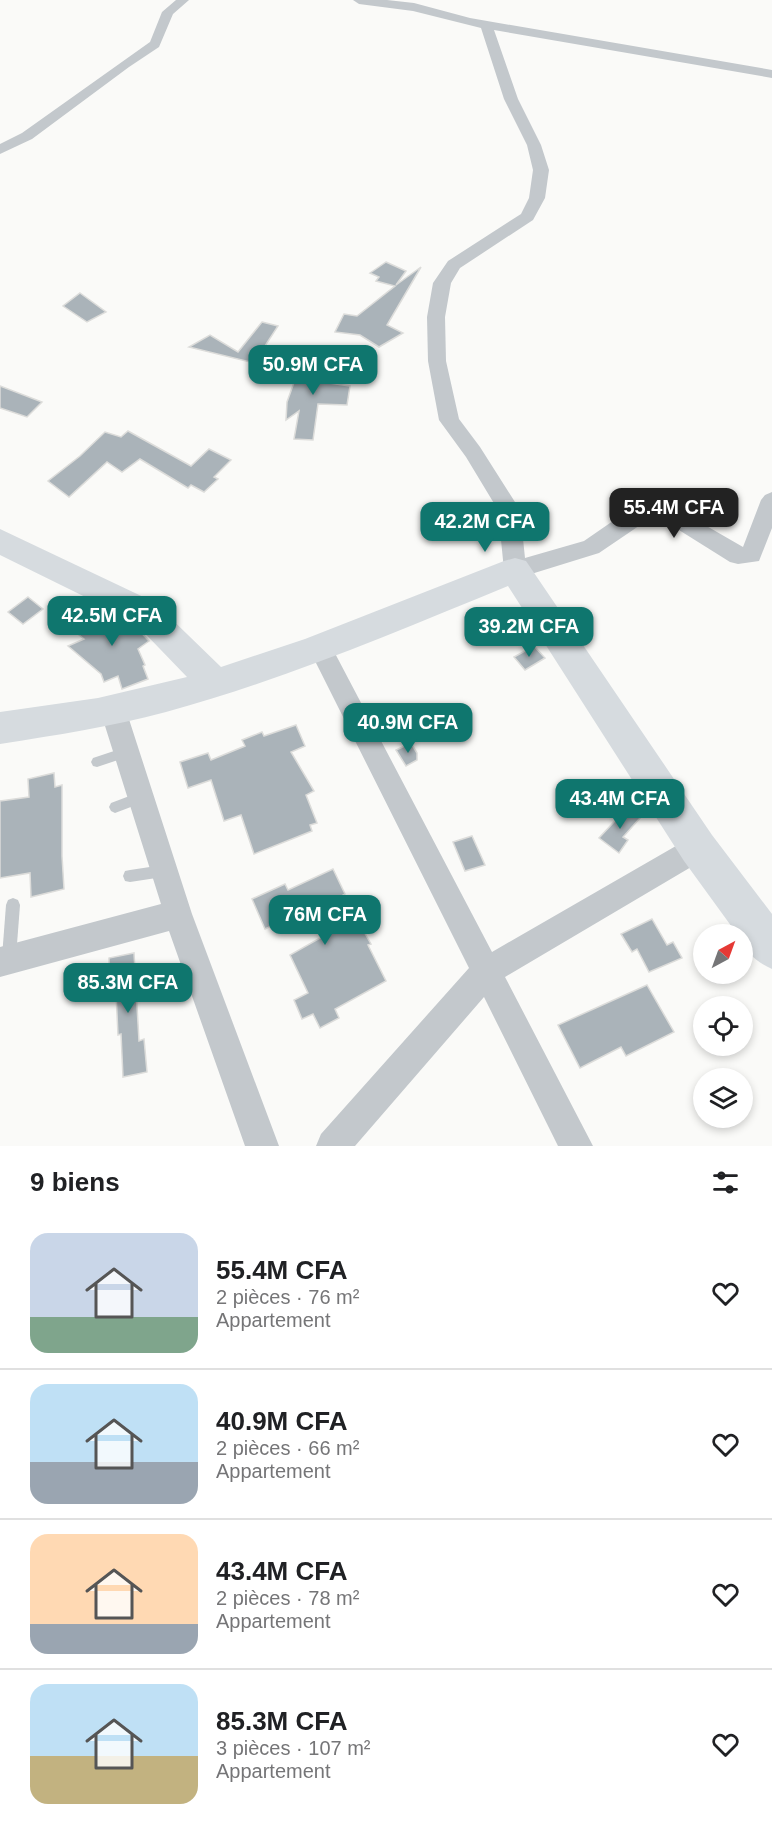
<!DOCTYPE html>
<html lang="fr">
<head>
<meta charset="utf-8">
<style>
  :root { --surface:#fff; --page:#f2f2f2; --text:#202124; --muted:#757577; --line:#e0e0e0; --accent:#0f766e }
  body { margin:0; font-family:Helvetica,sans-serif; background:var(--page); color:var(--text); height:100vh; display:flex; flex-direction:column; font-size:22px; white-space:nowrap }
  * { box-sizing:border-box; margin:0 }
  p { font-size:20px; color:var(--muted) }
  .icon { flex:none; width:33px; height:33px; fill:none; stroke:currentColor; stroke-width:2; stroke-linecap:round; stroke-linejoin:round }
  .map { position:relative; height:1146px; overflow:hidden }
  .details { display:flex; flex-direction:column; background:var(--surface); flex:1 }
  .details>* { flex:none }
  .needle { width:39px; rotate:41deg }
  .controls { position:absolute; left:693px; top:924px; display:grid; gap:12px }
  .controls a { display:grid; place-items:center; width:60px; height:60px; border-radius:50%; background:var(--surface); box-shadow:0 3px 9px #0003; font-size:30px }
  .price { position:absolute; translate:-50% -51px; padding:0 14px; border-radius:12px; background:var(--accent); color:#fff; font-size:20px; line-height:39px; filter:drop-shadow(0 2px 3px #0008) }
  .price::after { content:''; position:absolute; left:50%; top:36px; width:18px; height:14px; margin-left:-9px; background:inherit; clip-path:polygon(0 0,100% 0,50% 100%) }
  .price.current { background:#222; color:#fff }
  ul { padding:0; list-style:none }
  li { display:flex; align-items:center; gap:18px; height:150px; padding:0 30px }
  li+li { border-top:2px solid var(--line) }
  li span { display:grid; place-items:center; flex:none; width:168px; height:120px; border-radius:18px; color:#555 }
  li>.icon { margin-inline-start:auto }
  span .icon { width:72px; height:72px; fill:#fffc; stroke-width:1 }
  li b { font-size:26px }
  h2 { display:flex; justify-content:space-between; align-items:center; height:72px; padding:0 30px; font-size:26px }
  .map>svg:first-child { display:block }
  .building { fill:#aab3b9; stroke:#dcdcda; stroke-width:1.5 }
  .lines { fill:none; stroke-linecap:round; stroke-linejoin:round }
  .lane { fill:#c3c8cc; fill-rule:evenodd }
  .street { fill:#c3c8cc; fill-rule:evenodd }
  .secondary { fill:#d6dbdf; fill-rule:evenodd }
</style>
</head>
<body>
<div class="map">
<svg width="772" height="1146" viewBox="0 0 772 1146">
  <rect width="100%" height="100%" fill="#fafaf8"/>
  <g class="building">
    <path d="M 386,262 L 406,271 L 396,285 L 421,267 L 387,325 L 403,333 L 379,347 L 360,335 L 335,332 L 344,314 L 357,316 L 395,286 L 376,281 L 379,277 L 370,273 Z"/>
    <path d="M 80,293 L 106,312 L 87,322 L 63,306 Z"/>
    <path d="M 262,322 L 278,326 L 254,363 L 189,347 L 210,335 L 238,352 Z"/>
    <path d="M 302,360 L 335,365 L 328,383 L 350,386 L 347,405 L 318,404 L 313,440 L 294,439 L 299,411 L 286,420 L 287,402 Z"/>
    <path d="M 0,386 L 42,402 L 27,417 L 0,408 Z"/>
    <path d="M 128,431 L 191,466 L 209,449 L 231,460 L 214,477 L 218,479 L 204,492 L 191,485 L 188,488 L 140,459 L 122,472 L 107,462 L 69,497 L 48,481 L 80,456 L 105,432 L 121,437 Z"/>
    <path d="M 28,597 L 43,609 L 23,624 L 8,612 Z"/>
    <path d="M 101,607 L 131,622 L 149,641 L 138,649 L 145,665 L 143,666 L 148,679 L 122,689 L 118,676 L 104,682 L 101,674 L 68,646 L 84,639 L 73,630 Z"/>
    <path d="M 534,646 L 545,658 L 525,670 L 514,657 Z"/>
    <path d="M 296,725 L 305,746 L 291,752 L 314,791 L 306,795 L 317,823 L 310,825 L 312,831 L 254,854 L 241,815 L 224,821 L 211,780 L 188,788 L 180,762 L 208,753 L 211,760 L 245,746 L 242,740 L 262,732 L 264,736 Z"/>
    <path d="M 411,743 L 417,753 L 417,760 L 406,766 L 396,750 Z"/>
    <path d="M 54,773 L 55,787 L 62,785 L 62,856 L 64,889 L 31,897 L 30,873 L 0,878 L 0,801 L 29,797 L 28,779 Z"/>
    <path d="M 627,808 L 640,818 L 623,837 L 628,840 L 619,853 L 599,838 Z"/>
    <path d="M 472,836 L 485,865 L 465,871 L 453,842 Z"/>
    <path d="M 333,869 L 345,894 L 343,895 L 371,944 L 368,945 L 386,981 L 335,1009 L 339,1018 L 320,1028 L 313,1014 L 302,1019 L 294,1000 L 308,993 L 290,955 L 329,933 L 317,905 L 265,929 L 252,899 L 285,884 L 288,890 Z"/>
    <path d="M 652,919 L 667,945 L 673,942 L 682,958 L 649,972 L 637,949 L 632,952 L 621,934 Z"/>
    <path d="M 134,953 L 139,1041 L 144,1039 L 147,1072 L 123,1077 L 121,1034 L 118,1035 L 116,993 L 110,995 L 109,958 Z"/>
    <path d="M 647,985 L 674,1032 L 626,1056 L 621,1047 L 580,1068 L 558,1025 Z"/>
  </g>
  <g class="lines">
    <g class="lane">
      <path d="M 126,747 L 130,748 L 132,752 L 130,756 L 97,767 L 93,766 L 91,762 L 93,758 Z"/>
      <path d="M 140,792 L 144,794 L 146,798 L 144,802 L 115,813 L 111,811 L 109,807 L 111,803 Z"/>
      <path d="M 163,865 L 168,867 L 170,871 L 168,875 L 163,877 L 130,882 L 125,881 L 123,876 L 125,871 L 130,870 Z"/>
      <path d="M 13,898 L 18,900 L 20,905 L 16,957 L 14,962 L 9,964 L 4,962 L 2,957 L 6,905 L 8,900 Z"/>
    </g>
    <g class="street">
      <path d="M 176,0 L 189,0 L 173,14 L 159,47 L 129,67 L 32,139 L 0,154 L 0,144 L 22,133 L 150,42 L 162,12 Z"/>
      <path d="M 353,0 L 387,0 L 414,3 L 470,18 L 772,70 L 772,78 L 494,30 L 518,99 L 541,145 L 549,170 L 545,198 L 533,220 L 460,268 L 451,283 L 445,317 L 446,361 L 459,419 L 480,447 L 520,510 L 525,558 L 584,541 L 639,503 L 658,498 L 743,547 L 761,500 L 765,495 L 772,492 L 772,528 L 759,561 L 738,564 L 730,562 L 655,515 L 599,553 L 515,579 L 507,576 L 504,570 L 498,510 L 466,457 L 439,420 L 428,361 L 427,317 L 433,283 L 448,261 L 521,214 L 529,198 L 533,170 L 527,145 L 504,99 L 481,28 L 413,11 L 359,4 Z"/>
      <path d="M 320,637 L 328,640 L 492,952 L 688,839 L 698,835 L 708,839 L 712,848 L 708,857 L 505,977 L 593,1146 L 558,1146 L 484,997 L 355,1146 L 316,1146 L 321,1134 L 469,968 L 308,647 L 312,640 Z"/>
      <path d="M 113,699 L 122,702 L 126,710 L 192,914 L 279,1146 L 245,1146 L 169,931 L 0,977 L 0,947 L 161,904 L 100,710 L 104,702 Z"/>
    </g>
    <path class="secondary" d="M 0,529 L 154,602 L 221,667 L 305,639 L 504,561 L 515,558 L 526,561 L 712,835 L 772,914 L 772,969 C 758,963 742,951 742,934 L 737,934 L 684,861 L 508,586 C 396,632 283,680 166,712 C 111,727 56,735 0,744 L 0,712 L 98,698 L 187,677 L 132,620 L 0,555 Z"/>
  </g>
</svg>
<div class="controls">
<a><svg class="needle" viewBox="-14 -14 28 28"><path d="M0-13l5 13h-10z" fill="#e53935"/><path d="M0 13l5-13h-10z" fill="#757577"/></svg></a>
<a><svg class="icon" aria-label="locate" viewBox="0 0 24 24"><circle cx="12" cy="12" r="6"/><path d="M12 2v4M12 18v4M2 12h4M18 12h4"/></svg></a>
<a><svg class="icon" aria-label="layers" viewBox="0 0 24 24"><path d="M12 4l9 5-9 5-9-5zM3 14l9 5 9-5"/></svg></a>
</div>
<b class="price" style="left:313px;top:396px">50.9M CFA</b>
<b class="price current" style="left:674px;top:539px">55.4M CFA</b>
<b class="price" style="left:485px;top:553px">42.2M CFA</b>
<b class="price" style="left:112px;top:647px">42.5M CFA</b>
<b class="price" style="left:529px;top:658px">39.2M CFA</b>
<b class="price" style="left:408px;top:754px">40.9M CFA</b>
<b class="price" style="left:620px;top:830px">43.4M CFA</b>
<b class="price" style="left:325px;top:946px">76M CFA</b>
<b class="price" style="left:128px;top:1014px">85.3M CFA</b>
</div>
<section class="details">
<h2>9 biens<svg class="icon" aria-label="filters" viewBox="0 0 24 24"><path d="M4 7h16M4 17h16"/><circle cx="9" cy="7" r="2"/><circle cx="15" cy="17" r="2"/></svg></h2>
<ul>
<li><span style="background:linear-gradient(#c9d6e8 70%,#7fa58c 0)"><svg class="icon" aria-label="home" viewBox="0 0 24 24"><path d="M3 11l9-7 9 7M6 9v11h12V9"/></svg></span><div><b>55.4M CFA</b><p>2 pièces · 76 m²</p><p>Appartement</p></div><svg class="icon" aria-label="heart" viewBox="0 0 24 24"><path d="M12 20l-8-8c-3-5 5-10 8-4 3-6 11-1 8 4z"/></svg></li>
<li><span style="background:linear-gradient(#bfe0f5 65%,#9aa5b1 0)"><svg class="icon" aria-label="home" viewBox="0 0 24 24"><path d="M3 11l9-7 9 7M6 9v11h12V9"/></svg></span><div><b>40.9M CFA</b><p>2 pièces · 66 m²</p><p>Appartement</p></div><svg class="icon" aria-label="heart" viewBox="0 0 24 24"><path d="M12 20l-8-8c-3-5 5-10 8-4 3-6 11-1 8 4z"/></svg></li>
<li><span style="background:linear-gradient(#ffd9b3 75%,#9aa5b1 0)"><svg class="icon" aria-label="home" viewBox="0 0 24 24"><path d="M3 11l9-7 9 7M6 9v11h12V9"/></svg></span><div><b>43.4M CFA</b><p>2 pièces · 78 m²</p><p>Appartement</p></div><svg class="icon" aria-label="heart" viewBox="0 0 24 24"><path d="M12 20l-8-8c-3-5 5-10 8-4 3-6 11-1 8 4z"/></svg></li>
<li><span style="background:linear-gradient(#bfe0f5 60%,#c2b280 0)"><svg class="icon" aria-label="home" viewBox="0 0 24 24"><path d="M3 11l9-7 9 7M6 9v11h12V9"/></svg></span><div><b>85.3M CFA</b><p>3 pièces · 107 m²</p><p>Appartement</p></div><svg class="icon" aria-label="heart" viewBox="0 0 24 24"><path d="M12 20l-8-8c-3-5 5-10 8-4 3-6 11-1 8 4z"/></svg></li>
</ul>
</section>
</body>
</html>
